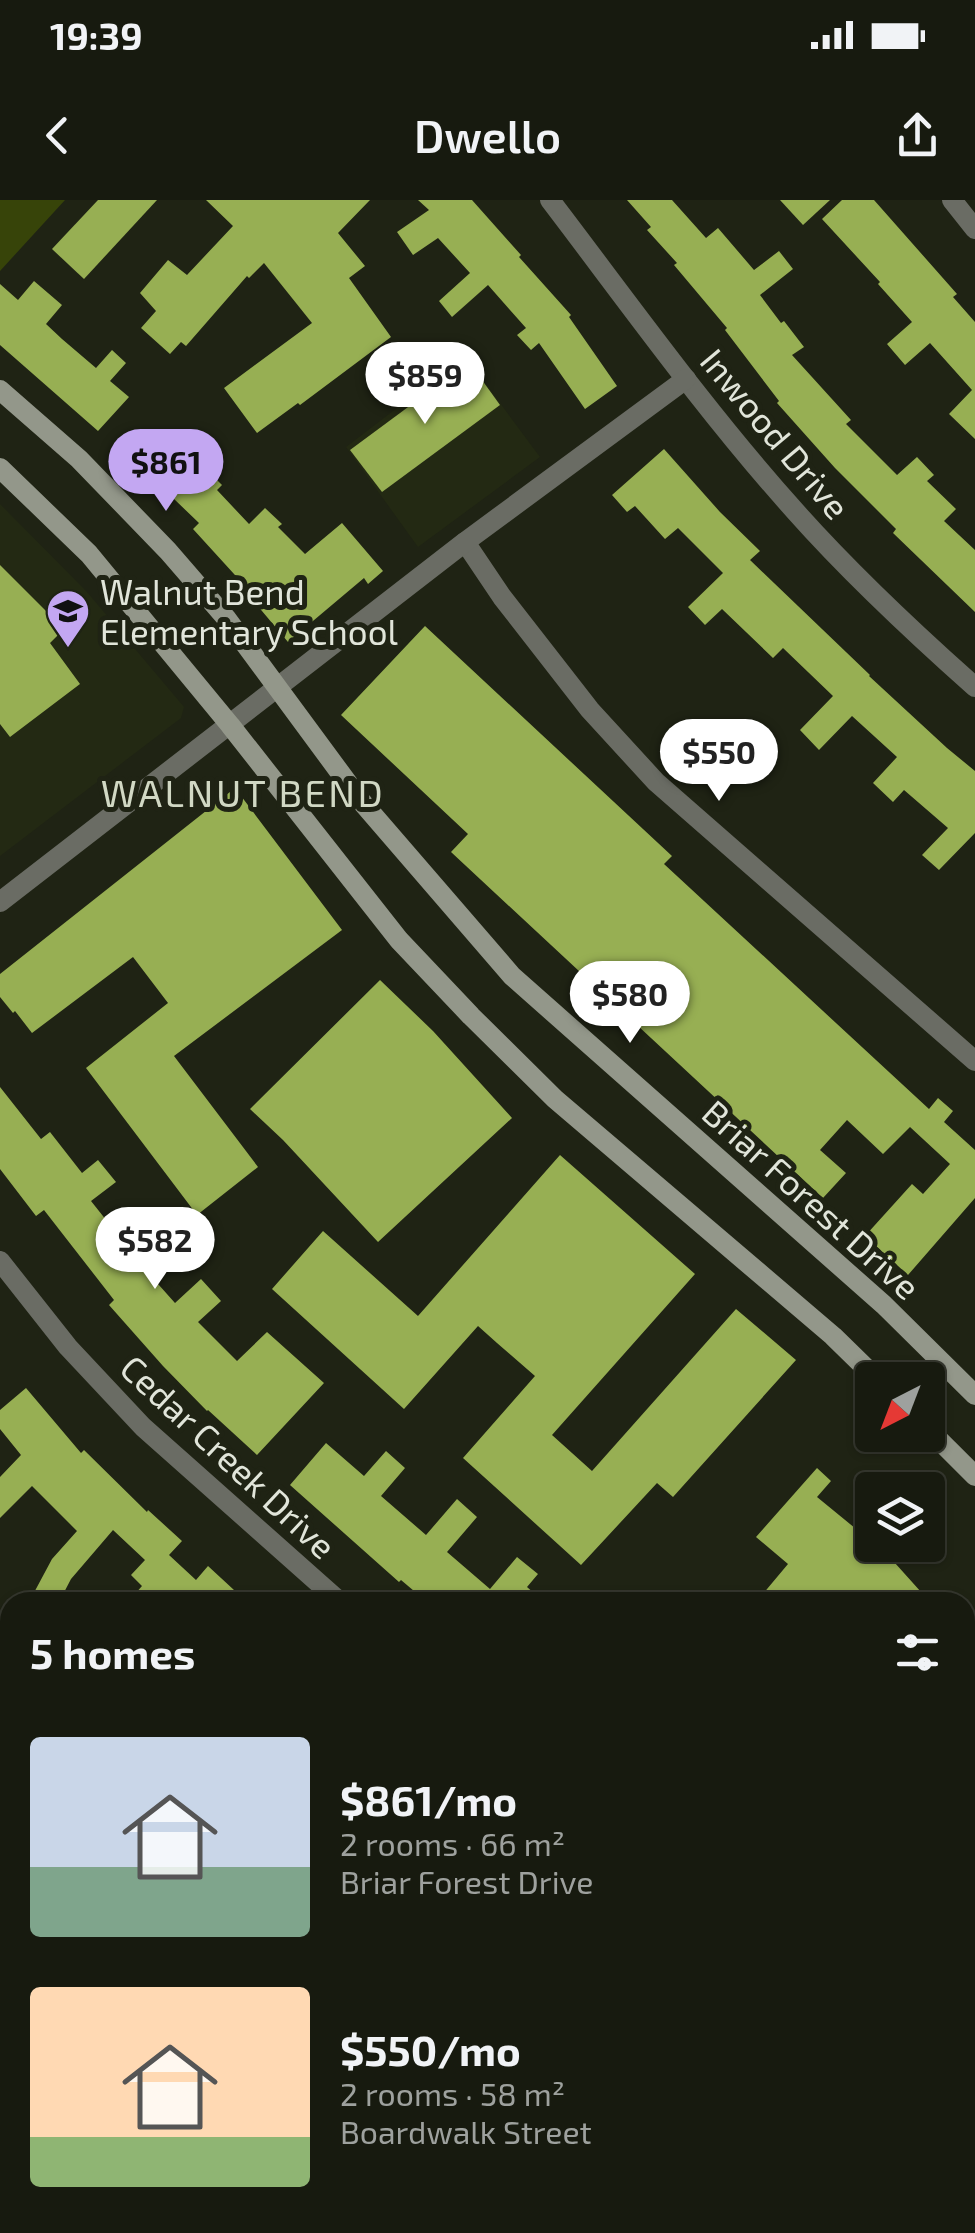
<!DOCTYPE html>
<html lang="en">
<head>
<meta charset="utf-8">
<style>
  :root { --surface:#171a0f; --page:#202318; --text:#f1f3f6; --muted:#9ea19e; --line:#36382f; --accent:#c3a7f2 }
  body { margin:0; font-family:"Exo 2",sans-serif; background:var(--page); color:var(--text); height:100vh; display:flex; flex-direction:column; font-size:38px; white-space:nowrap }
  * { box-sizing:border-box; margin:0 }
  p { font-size:32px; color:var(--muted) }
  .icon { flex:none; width:55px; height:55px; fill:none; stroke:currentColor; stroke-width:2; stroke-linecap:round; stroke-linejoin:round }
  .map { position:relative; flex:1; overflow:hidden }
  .panel { position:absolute; left:0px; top:1392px; width:975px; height:642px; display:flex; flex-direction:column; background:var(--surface); border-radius:30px 30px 0 0; box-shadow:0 2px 8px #0004,0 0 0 2px var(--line) }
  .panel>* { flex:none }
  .needle { width:65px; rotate:222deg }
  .tools { position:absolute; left:855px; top:1162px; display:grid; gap:20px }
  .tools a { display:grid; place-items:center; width:90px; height:90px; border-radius:10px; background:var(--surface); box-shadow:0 2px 8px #0004,0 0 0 2px var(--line); font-size:50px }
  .price { position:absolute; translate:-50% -85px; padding:0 22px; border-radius:35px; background:#fff; color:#222; font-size:32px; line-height:65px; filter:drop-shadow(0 2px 5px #0008) }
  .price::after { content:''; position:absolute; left:50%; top:60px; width:30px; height:22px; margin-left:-15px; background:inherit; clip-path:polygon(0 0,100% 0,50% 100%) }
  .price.selected { background:var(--accent); color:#111 }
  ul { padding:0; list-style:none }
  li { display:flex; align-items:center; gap:30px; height:250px; padding:0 30px }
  li span { display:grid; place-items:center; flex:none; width:280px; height:200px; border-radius:10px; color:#555 }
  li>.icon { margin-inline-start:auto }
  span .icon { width:120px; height:120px; fill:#fffc; stroke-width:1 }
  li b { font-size:42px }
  h2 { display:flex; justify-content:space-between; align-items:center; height:120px; padding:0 30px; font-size:42px }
  .status { display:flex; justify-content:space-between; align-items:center; height:70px; padding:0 50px; background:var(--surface); direction:ltr }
  .status svg { height:28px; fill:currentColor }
  header { display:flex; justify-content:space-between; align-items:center; height:130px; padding:0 30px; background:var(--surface); font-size:45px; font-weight:600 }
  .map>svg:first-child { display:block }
  .built { fill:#232913 }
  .green { fill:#374409 }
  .building { fill:#97af53 }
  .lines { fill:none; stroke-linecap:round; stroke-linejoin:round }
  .street { stroke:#6a6c64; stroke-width:20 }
  .secondary { stroke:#93978a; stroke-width:20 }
  .labels { text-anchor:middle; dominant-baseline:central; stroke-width:10; stroke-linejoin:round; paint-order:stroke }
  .street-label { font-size:35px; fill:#e1e5da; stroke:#1f2314 }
  .poi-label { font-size:35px; fill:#e1e5da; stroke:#1f2314; text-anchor:start }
  .neighbourhood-label { font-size:38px; letter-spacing:2.5px; fill:#d1d8c4; stroke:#1f2314 }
</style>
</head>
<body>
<div class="status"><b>19:39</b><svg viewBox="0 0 49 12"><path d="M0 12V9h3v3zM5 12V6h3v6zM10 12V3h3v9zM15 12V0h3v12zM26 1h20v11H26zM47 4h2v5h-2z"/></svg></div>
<header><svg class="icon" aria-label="back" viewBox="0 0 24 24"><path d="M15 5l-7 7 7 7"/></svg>Dwello<svg class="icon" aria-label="share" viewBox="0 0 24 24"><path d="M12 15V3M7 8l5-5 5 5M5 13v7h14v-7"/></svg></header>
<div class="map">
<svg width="975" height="2033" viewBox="0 0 975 2033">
  <rect width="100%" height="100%" fill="#1f2314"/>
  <g class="built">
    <path d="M 465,156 L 540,257 L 418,347 L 346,247 Z"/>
    <path d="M 0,304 L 87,392 L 184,507 L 181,518 L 0,656 Z"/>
  </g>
  <path class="green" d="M 0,0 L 65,0 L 0,71 Z"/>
  <g class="building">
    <path d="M 98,0 L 157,0 L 84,79 L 52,49 Z"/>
    <path d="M 206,0 L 370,0 L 338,33 L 365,66 L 349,78 L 391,137 L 300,205 L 298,203 L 257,233 L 224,188 L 312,123 L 264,63 L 249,78 L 247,76 L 186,146 L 181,142 L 170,154 L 141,128 L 156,111 L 140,93 L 168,60 L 187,75 L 233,26 Z"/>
    <path d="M 418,0 L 472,0 L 521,55 L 519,57 L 571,115 L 569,117 L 617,186 L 585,209 L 539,143 L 531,150 L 517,135 L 526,128 L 488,85 L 452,117 L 439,101 L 470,73 L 438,38 L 413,55 L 397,32 L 429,10 Z"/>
    <path d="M 627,0 L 672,0 L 706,38 L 718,28 L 754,70 L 779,51 L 793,69 L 760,95 L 781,123 L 784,121 L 804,147 L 792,155 L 851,220 L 846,224 L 897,275 L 917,257 L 934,275 L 927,281 L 956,309 L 944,321 L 975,350 L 975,412 L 893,333 L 896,329 L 835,268 L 777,203 L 779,201 L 725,130 L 727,128 L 674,65 L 677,63 L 647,30 L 651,27 Z"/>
    <path d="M 780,0 L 830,0 L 803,25 Z"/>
    <path d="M 842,0 L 874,0 L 957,94 L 953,97 L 975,122 L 975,239 L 949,214 L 972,190 L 930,143 L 905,165 L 887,144 L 912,122 L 878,84 L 880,82 L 822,19 Z"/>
    <path d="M 34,81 L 62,105 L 46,124 L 62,139 L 96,168 L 112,150 L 126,163 L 110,181 L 129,197 L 98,231 L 0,145 L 0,84 L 18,100 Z"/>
    <path d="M 469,162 L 500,205 L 382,292 L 350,250 Z"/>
    <path d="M 204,234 L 222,252 L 206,269 L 222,285 L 217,290 L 249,324 L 265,308 L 282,324 L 278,327 L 305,354 L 342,323 L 383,371 L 368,384 L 364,378 L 288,442 L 252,399 L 255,397 L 193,329 L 199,323 L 148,274 L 178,242 L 187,251 Z"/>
    <path d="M 664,249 L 720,312 L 760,351 L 750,360 L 870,475 L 869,476 L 947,548 L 975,571 L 975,633 L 939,670 L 922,655 L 948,628 L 904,590 L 893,602 L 873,583 L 897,557 L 852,516 L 819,550 L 800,530 L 833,496 L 783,448 L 773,458 L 722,409 L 705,425 L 688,407 L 723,373 L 678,328 L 665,339 L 635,306 L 627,312 L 612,295 Z"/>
    <path d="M 0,365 L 64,429 L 50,443 L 80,484 L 10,537 L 0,524 Z"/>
    <path d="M 425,426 L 672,656 L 664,664 L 929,909 L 938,898 L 953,911 L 944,922 L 975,950 L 975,998 L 908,1075 L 865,1036 L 912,984 L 923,994 L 950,964 L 910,927 L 883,954 L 847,920 L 820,950 L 846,973 L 823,998 L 451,652 L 468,634 L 341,515 Z"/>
    <path d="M 235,588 L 342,730 L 174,856 L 258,967 L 197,1015 L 86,868 L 168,803 L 133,757 L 32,833 L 15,811 L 13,813 L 0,797 L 0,774 Z"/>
    <path d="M 380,780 L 433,831 L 512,918 L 378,1042 L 283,940 L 250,909 Z"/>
    <path d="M 0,887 L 41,939 L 50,932 L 82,973 L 98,960 L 116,982 L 91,1001 L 126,1045 L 148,1019 L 167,1036 L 142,1066 L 175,1103 L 201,1079 L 221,1101 L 198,1122 L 237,1161 L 267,1132 L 324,1183 L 257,1255 L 208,1210 L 207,1211 L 163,1166 L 109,1105 L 114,1100 L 44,1010 L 36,1016 L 0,969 Z"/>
    <path d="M 560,955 L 695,1074 L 552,1235 L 592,1271 L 736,1109 L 796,1160 L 673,1297 L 657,1283 L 581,1365 L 463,1258 L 535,1176 L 497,1143 L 478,1126 L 404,1209 L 272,1089 L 323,1031 L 418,1116 Z"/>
    <path d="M 26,1188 L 81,1253 L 84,1250 L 147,1312 L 148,1310 L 182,1341 L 169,1355 L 196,1380 L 208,1366 L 247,1402 L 144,1402 L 135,1394 L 142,1386 L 131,1375 L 145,1360 L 113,1330 L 71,1379 L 59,1402 L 29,1402 L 52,1359 L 77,1331 L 32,1286 L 0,1318 L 0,1277 L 21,1255 L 0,1229 L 0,1210 Z"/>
    <path d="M 326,1243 L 364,1276 L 386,1251 L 405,1268 L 381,1296 L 426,1335 L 457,1299 L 477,1317 L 447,1352 L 490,1389 L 517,1357 L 538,1374 L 527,1387 L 544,1402 L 427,1402 L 401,1380 L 399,1382 L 290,1285 Z"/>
    <path d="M 817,1268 L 831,1281 L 817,1297 L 872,1342 L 872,1345 L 877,1345 L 886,1353 L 930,1402 L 756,1402 L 788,1364 L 756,1337 Z"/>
  </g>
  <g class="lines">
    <g class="street">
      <path d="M 550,0 C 630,105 707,213 795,311 C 851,374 912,431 975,487"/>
      <path d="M 952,0 L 975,29"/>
      <path d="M 465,342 L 502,397 L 590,510 L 656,582 L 975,861"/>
      <path d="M 0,702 L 465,342 L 686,179"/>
      <path d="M 0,1061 L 68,1147 L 143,1227 L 340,1402"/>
      <path d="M 0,1537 L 10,1546"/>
      <path d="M 0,1888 L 10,1877"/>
      <path d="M 965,2022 L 975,2011"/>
    </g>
    <g class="secondary">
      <path d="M 0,190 L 79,259 L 168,351 L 226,418 L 361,601 L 512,776 L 884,1105 L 975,1195"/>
      <path d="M 0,268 L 89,354 L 230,525 L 399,740 L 471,816 L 555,899 L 833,1136 L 878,1180"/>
      <path d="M 928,1229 L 975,1276"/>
    </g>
  </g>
  <defs>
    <g id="school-pin" transform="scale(2.25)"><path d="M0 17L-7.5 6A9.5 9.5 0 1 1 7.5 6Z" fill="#c3a7f2" stroke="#1f2314"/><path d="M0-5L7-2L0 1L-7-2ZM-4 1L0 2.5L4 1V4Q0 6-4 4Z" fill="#111"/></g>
  </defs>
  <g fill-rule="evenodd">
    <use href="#school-pin" x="68" y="411"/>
  </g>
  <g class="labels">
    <g class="street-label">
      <text transform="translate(776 233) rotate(50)">Inwood Drive</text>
      <text transform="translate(812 999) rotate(42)">Briar Forest Drive</text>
      <text transform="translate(229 1256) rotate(43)">Cedar Creek Drive</text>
    </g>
    <g class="poi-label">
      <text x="100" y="391">Walnut Bend<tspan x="100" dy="40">Elementary School</tspan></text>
    </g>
    <g class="neighbourhood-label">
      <text x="243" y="592">WALNUT BEND</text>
    </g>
  </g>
</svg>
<div class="tools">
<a><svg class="needle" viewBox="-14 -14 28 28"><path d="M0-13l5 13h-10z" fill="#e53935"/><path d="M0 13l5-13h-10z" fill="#9ea19e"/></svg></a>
<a><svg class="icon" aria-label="layers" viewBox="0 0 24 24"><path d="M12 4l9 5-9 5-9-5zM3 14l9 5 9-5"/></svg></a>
</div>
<b class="price" style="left:425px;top:227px">$859</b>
<b class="price selected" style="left:166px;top:314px">$861</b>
<b class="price" style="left:719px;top:604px">$550</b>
<b class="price" style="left:630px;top:846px">$580</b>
<b class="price" style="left:155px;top:1092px">$582</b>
<section class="panel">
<h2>5 homes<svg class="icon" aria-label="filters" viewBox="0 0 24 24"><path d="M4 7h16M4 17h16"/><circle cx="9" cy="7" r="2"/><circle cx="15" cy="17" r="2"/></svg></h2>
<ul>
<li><span style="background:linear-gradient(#c9d6e8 65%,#7fa58c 0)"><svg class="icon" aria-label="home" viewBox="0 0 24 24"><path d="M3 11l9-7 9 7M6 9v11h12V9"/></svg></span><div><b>$861/mo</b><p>2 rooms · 66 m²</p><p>Briar Forest Drive</p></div></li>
<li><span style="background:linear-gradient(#ffd9b3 75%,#8fb573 0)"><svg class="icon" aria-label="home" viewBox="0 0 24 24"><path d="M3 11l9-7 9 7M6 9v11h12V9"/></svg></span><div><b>$550/mo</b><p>2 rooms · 58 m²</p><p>Boardwalk Street</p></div></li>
</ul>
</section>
</div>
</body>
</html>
